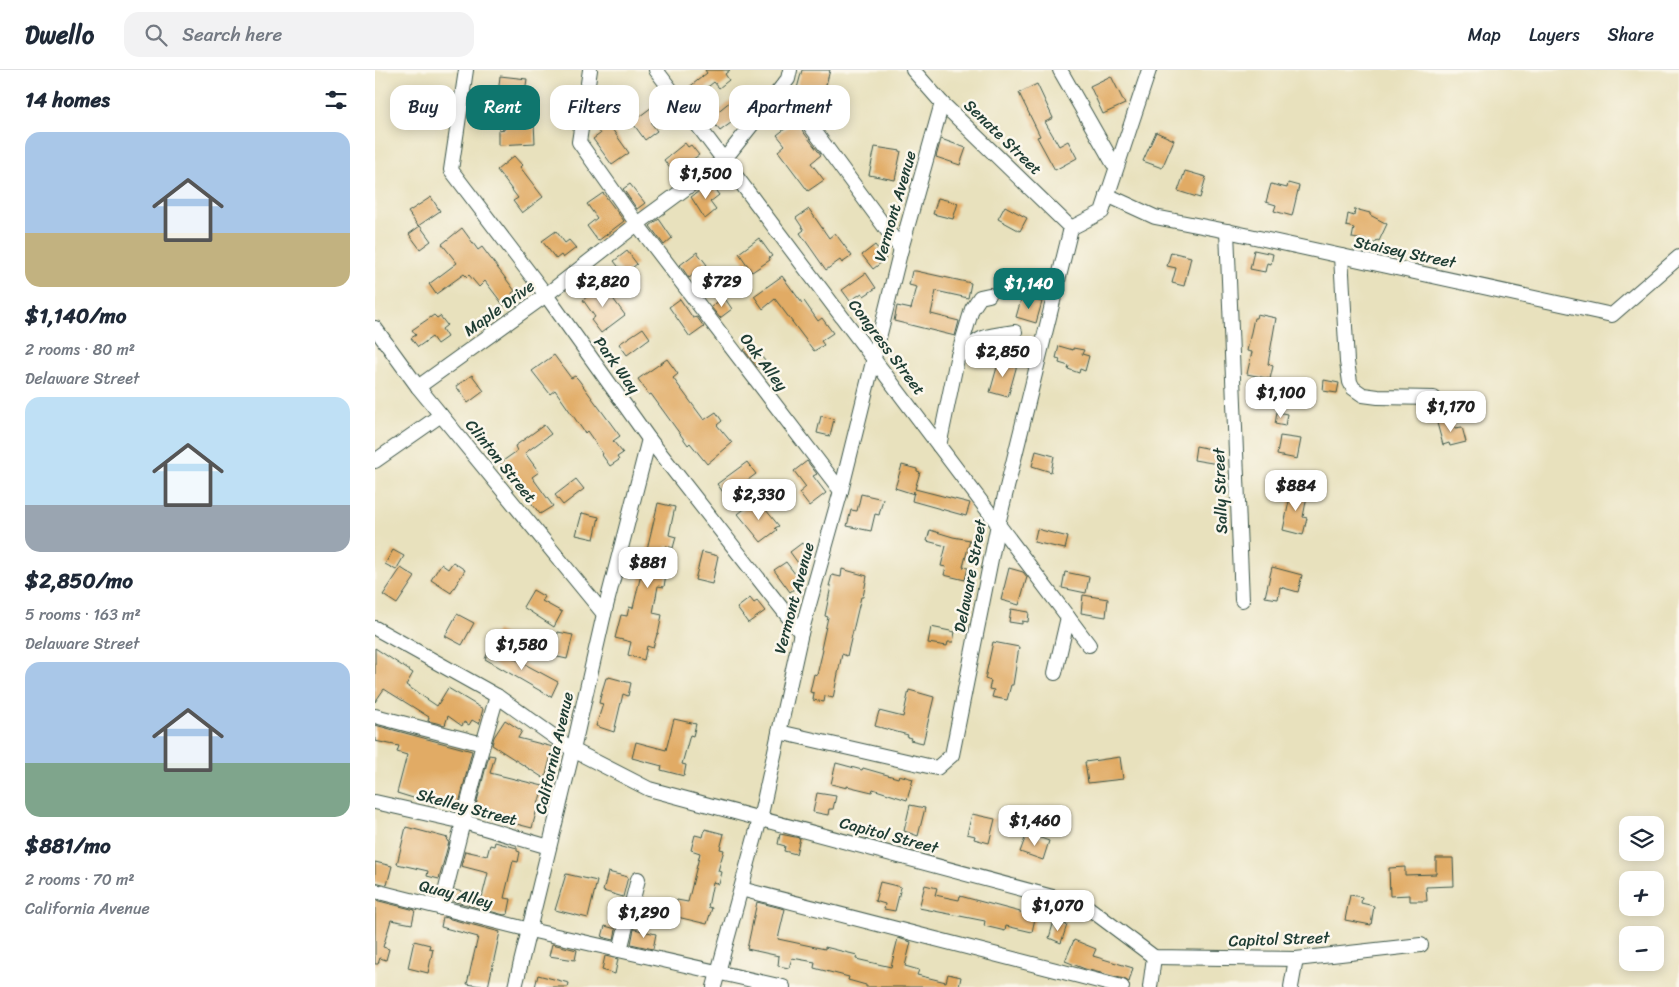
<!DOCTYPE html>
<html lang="en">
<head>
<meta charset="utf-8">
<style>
  :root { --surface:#fff; --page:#f2f2f3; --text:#1f2937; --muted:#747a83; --line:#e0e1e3; --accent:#0f766e }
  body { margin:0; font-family:Sriracha,sans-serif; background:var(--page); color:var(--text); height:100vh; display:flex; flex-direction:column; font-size:19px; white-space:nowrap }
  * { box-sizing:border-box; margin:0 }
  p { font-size:16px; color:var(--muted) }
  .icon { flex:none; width:28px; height:28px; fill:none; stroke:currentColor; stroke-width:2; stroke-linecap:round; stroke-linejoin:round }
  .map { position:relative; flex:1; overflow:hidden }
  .side { display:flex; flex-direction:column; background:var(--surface); width:375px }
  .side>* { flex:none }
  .top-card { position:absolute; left:15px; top:15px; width:475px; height:45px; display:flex; gap:10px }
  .fabs { position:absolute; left:1244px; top:746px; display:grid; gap:10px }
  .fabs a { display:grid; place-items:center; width:45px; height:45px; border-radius:10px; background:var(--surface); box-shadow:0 2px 12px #0003; font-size:25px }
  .price { position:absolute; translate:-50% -42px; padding:0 11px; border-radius:10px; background:#fff; color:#222; font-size:16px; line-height:32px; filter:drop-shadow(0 1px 2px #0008) }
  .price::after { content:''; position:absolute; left:50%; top:30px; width:15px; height:11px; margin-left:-8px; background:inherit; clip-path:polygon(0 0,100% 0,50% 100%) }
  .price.active { background:var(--accent); color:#fff }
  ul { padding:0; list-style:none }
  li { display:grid; align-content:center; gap:10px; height:265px; padding:0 25px }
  li span { display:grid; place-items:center; height:155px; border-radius:15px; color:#555 }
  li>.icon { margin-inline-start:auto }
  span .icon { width:90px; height:90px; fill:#fffc; stroke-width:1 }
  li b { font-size:21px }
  h2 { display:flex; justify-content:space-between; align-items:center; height:60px; padding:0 25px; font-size:21px }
  .tag { padding:0 18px; border-radius:15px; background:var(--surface); box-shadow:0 2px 12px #0003; font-size:18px; line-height:45px }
  .tag.active { background:var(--accent); color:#fff }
  header { display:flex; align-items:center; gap:30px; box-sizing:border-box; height:70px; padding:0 25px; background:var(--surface); border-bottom:1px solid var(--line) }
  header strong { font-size:24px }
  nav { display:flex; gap:28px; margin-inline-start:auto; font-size:18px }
  .search { width:350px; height:45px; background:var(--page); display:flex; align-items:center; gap:12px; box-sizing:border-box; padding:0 18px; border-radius:15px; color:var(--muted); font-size:19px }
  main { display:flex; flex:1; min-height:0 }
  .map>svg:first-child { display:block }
  .building { fill:#e1ab65 }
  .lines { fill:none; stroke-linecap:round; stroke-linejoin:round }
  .minor-casing { stroke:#3d5649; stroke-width:16 }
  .minor { stroke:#fff; stroke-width:14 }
  .labels { text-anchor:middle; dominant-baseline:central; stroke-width:5; stroke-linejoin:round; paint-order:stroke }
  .street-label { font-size:16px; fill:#1f3d34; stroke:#fbf7ec }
</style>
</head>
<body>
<header>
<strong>Dwello</strong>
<div class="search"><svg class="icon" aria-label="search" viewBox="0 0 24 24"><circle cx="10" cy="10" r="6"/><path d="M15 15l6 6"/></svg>Search here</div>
<nav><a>Map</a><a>Layers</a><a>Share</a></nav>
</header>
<main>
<section class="side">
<h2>14 homes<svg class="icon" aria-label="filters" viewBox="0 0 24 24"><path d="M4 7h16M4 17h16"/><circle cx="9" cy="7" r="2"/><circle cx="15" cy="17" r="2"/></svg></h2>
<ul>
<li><span style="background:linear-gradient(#a9c7e8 65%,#c2b280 0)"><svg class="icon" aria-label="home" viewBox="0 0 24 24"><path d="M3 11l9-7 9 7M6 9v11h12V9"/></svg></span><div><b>$1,140/mo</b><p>2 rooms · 80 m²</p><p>Delaware Street</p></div></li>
<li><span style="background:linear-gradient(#bfe0f5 70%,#9aa5b1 0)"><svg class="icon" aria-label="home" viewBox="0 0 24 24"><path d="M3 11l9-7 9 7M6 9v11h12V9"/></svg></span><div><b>$2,850/mo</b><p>5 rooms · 163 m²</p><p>Delaware Street</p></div></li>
<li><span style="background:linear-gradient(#a9c7e8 65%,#7fa58c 0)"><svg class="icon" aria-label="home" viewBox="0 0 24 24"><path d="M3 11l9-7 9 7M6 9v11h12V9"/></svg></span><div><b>$881/mo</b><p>2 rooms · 70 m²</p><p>California Avenue</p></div></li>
</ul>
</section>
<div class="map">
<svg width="1304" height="917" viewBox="0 0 1304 917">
  <rect width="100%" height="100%" fill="#fbf7ec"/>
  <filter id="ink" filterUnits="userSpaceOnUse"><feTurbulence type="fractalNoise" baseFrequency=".02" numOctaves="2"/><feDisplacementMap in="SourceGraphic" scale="10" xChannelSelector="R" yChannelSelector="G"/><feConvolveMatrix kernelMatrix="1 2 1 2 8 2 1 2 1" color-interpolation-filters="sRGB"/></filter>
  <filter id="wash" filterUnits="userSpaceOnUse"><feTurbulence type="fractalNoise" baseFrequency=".0096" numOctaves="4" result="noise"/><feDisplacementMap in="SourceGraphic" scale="20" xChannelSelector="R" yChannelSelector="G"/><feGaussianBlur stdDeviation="1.12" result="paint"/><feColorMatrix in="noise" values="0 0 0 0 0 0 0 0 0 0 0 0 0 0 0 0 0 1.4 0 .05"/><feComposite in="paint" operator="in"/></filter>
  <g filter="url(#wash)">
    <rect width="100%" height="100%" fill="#e8e1bd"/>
    <g id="blocks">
      <g class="building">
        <path d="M 330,0 L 355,0 L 350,4 L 354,10 L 344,18 L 339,12 L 320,27 L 313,18 L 332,3 Z"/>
        <path d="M 427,0 L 455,0 L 447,30 L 423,24 L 421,22 Z"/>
        <path d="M 125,6 L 152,9 L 150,22 L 145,22 L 144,27 L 123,25 Z"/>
        <path d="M 736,6 L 750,34 L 728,44 L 715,16 Z"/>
        <path d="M 662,14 L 678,48 L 670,52 L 684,76 L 693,71 L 702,88 L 680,100 L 662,67 L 665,66 L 644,23 Z"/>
        <path d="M 221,18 L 234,20 L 232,35 L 219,33 Z"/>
        <path d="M 441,29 L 463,35 L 457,55 L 443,51 L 437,43 Z"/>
        <path d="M 357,30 L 368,44 L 345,61 L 335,48 Z"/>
        <path d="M 285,31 L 292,41 L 276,53 L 282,61 L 270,70 L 257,52 Z"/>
        <path d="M 236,37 L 247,52 L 237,59 L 254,83 L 237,95 L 218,69 L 225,64 L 217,52 Z"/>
        <path d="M 420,51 L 446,85 L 436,93 L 449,110 L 433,121 L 403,81 L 410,75 L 402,65 Z"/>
        <path d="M 159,52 L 160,73 L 123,75 L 123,60 L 130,59 L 130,54 Z"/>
        <path d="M 781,62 L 799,70 L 787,98 L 768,91 Z"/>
        <path d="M 566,69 L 591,78 L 585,95 L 561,87 Z"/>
        <path d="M 310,73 L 313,77 L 316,75 L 324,85 L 298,103 L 289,90 Z"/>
        <path d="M 500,77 L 526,81 L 520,110 L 494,105 Z"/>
        <path d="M 139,86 L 147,95 L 145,97 L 168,127 L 147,143 L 138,131 L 143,128 L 122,100 Z"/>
        <path d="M 810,101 L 831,107 L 825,128 L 803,121 Z"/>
        <path d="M 335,113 L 344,125 L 335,132 L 341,140 L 330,149 L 316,127 Z"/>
        <path d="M 913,113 L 924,116 L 917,146 L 899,141 L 901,135 L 891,132 L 896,114 L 912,118 Z"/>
        <path d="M 255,114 L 270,133 L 262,139 L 248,119 Z"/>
        <path d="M 228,123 L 249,151 L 223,171 L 212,156 L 222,148 L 212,134 Z"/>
        <path d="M 56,127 L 65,141 L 43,156 L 33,142 Z"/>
        <path d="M 563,128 L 583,133 L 578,149 L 558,144 Z"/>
        <path d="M 630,136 L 652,148 L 645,161 L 623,149 Z"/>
        <path d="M 434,139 L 454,168 L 460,163 L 477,186 L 467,193 L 465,190 L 451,200 L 425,163 L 429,160 L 421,148 Z"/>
        <path d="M 980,139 L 995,143 L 995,145 L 1012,154 L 1004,171 L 1002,170 L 999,174 L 990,170 L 977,168 L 979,158 L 971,156 L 973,144 L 979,146 Z"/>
        <path d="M 284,149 L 297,168 L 289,175 L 275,156 Z"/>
        <path d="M 45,156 L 56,171 L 45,179 L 34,164 Z"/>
        <path d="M 87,158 L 103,180 L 107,177 L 140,221 L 137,223 L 140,228 L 129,236 L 110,211 L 104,217 L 94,205 L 92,207 L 89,204 L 61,224 L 54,214 L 82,193 L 67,174 Z"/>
        <path d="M 181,161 L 190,173 L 194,170 L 201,178 L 188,188 L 186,185 L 181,189 L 167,171 Z"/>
        <path d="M 384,168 L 397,186 L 394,188 L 395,190 L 377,202 L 364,183 Z"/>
        <path d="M 500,175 L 511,189 L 498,199 L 487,185 Z"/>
        <path d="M 879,180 L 898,184 L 896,194 L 892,193 L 890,202 L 875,199 Z"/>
        <path d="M 252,181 L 262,194 L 249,204 L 239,191 Z"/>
        <path d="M 322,182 L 332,195 L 314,208 L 305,195 Z"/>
        <path d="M 796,182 L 816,187 L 809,216 L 797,213 L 801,198 L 792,196 Z"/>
        <path d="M 537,201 L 541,201 L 596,213 L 593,228 L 561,221 L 556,244 L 584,251 L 580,266 L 519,251 L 522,236 L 536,239 L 542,217 L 534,215 Z"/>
        <path d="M 491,203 L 501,218 L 489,226 L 487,223 L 475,231 L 467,220 Z"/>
        <path d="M 407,206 L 427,233 L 429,231 L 443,251 L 447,248 L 458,263 L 446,271 L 449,275 L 439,281 L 400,229 L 388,239 L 379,226 Z"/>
        <path d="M 221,213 L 227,222 L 231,219 L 250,245 L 226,263 L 216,250 L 220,247 L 208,230 L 213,226 L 209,221 Z"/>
        <path d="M 647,226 L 667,232 L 661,253 L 641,247 Z"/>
        <path d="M 349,227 L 357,239 L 345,248 L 336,237 Z"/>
        <path d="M 305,229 L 318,248 L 322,247 L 329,257 L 315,267 L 294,237 Z"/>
        <path d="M 882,244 L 901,248 L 893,294 L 898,296 L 895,309 L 872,304 L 877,282 L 872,281 L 879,248 L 881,248 Z"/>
        <path d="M 59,245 L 62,248 L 65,246 L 72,255 L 67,259 L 72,267 L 62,274 L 57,267 L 43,277 L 36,268 L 41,265 L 37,260 Z"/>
        <path d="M 268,258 L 275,268 L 252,285 L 244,274 Z"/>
        <path d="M 377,274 L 390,291 L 382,297 L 369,280 Z"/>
        <path d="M 684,276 L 698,280 L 698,278 L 709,280 L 707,284 L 714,286 L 710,301 L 705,299 L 704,303 L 693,299 L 694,296 L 684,293 L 685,289 L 681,288 Z"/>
        <path d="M 179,285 L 196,308 L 200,306 L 203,309 L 245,366 L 238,371 L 248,383 L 242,387 L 244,390 L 235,396 L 227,385 L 228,384 L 212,361 L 210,363 L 180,320 L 175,324 L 157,301 Z"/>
        <path d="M 292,289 L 303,304 L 298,308 L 329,350 L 341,342 L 347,351 L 342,355 L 357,373 L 332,394 L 315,373 L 313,375 L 276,324 L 274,325 L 263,309 Z"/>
        <path d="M 624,290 L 642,295 L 633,327 L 615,322 Z"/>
        <path d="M 97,305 L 109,321 L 93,333 L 81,316 Z"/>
        <path d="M 949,310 L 964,313 L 962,323 L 948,321 Z"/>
        <path d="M 902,342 L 912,344 L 910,356 L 900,354 Z"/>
        <path d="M 446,346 L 459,349 L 455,366 L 442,363 Z"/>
        <path d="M 1078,349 L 1080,358 L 1087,357 L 1091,372 L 1075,376 L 1074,373 L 1068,375 L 1062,353 Z"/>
        <path d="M 169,355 L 176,364 L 150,383 L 164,402 L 157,407 L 178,436 L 165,444 L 125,393 L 142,381 L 140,376 Z"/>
        <path d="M 905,366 L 926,369 L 922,389 L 902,385 Z"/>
        <path d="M 821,376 L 846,381 L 843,394 L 819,390 Z"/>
        <path d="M 661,381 L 679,386 L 676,402 L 657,396 Z"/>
        <path d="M 432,391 L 442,404 L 438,406 L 451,423 L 434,436 L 424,423 L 431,417 L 419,401 Z"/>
        <path d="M 372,392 L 381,404 L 351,426 L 342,414 Z"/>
        <path d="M 527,395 L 542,399 L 542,401 L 545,402 L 540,419 L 595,433 L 591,446 L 537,431 L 539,421 L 539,424 L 520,418 Z"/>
        <path d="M 201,409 L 209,419 L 188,435 L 180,425 Z"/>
        <path d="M 917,417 L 933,421 L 928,447 L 932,448 L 928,465 L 908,460 Z"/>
        <path d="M 486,424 L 508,429 L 504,445 L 500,444 L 496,461 L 472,456 L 476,440 L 482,441 Z"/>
        <path d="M 382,429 L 404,456 L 400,458 L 402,460 L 386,472 L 363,444 Z"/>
        <path d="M 283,433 L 300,437 L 294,465 L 301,467 L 298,478 L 291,476 L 285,503 L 291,504 L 289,517 L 283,516 L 278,543 L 287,545 L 283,564 L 282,564 L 278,578 L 272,576 L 269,590 L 253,585 L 256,572 L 240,568 L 246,545 L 252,546 L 254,537 L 258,538 Z"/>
        <path d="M 207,443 L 224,447 L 219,469 L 201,465 Z"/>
        <path d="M 662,459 L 693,467 L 690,479 L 659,472 Z"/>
        <path d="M 555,460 L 578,467 L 595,470 L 588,497 L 593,498 L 590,510 L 569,505 L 571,497 L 566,496 L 571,476 L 552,471 Z"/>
        <path d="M 427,473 L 435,485 L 423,493 L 415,482 Z"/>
        <path d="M 18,480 L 29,486 L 21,500 L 10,494 Z"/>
        <path d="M 327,482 L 343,486 L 337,514 L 320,510 Z"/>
        <path d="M 78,492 L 90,500 L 76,523 L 56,510 L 66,494 L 73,499 Z"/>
        <path d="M 411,492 L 427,513 L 415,522 L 399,500 Z"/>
        <path d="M 897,497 L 927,505 L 923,522 L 905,517 L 903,529 L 890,527 Z"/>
        <path d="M 26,498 L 40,507 L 22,534 L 8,525 Z"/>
        <path d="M 634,498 L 648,502 L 652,507 L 644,535 L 626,530 Z"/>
        <path d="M 467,499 L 492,506 L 488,527 L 486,527 L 472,586 L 467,584 L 458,628 L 450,626 L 449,632 L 438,630 L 439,623 L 435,622 L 439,604 L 442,605 L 448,580 L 446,579 L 453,547 L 450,546 L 456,516 L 454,516 L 457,505 L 466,507 Z"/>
        <path d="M 690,502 L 714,507 L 711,523 L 687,518 Z"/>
        <path d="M 158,520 L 170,527 L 167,531 L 187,542 L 179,557 L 148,537 Z"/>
        <path d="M 708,525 L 733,529 L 731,547 L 706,543 Z"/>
        <path d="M 375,528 L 379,533 L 382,531 L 390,541 L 373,553 L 362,538 Z"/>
        <path d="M 636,539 L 654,542 L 653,552 L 647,551 L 647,554 L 634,552 Z"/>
        <path d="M 82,544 L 99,553 L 87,575 L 70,566 Z"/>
        <path d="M 556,557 L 580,562 L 578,572 L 573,572 L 572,576 L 553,573 Z"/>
        <path d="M 122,560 L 150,574 L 148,579 L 116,571 Z"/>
        <path d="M 183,562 L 198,565 L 192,589 L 178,586 Z"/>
        <path d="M 618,572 L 644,577 L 638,615 L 636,615 L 632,630 L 617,627 L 619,620 L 614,619 L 616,611 L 610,609 Z"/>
        <path d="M 116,576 L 183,612 L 176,627 L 110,589 Z"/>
        <path d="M 0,578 L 38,603 L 31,615 L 62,636 L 73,618 L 108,639 L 104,654 L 97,650 L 94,655 L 89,652 L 87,656 L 73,646 L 70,655 L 53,651 L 54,647 L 9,619 L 0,632 Z"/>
        <path d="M 234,607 L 256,613 L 253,626 L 248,624 L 239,662 L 221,656 L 228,634 L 224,633 L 227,621 L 231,608 L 234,608 Z"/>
        <path d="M 534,620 L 559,627 L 548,673 L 535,670 L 536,668 L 532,667 L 533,665 L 500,656 L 504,641 L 528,647 Z"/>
        <path d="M 299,649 L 321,654 L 318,666 L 315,665 L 307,694 L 311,695 L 309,706 L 286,700 L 287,696 L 257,688 L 261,672 L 291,680 Z"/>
        <path d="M 130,650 L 147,661 L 143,668 L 178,677 L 170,709 L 117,675 L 119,667 Z"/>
        <path d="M 0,655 L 97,681 L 84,734 L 62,730 L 61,735 L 22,723 L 32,685 L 22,682 L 24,676 L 0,671 Z"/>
        <path d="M 114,685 L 120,686 L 115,703 L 168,716 L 157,758 L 99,743 Z"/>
        <path d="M 745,687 L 748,709 L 713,713 L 710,692 Z"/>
        <path d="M 461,693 L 487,700 L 488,698 L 523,708 L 524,705 L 538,709 L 532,730 L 498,719 L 497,722 L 472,716 L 472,718 L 456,714 Z"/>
        <path d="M 442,723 L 461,726 L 458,739 L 454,739 L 453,745 L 438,742 Z"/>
        <path d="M 535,735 L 550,738 L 543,766 L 529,761 Z"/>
        <path d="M 597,744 L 620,749 L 614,773 L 599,769 L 600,766 L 592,764 Z"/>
        <path d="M 31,757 L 73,768 L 72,771 L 74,772 L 64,809 L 52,806 L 53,801 L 22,794 Z"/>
        <path d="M 330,759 L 349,764 L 345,779 L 349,780 L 343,801 L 347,802 L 344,814 L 338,812 L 333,837 L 337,838 L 332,854 L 298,846 L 302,830 L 313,832 L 325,783 L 316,780 L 320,765 L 328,767 Z"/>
        <path d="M 652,763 L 674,771 L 668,790 L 645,782 Z"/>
        <path d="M 405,764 L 425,768 L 421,784 L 409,781 L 410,776 L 403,774 Z"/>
        <path d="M 120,772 L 142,778 L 142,781 L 145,782 L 143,792 L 138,791 L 137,795 L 129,828 L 136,829 L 133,844 L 129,845 L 77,831 L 80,820 L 107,827 L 113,803 L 86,796 L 90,781 L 112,786 L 115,775 L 119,776 Z"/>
        <path d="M 1061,788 L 1078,788 L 1079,816 L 1051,817 L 1052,831 L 1035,831 L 1035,825 L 1015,826 L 1014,798 L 1030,797 L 1030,805 L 1061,804 Z"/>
        <path d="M 0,792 L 17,796 L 12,815 L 0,812 Z"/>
        <path d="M 233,802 L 253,807 L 248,827 L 228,821 Z"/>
        <path d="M 191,804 L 222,811 L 213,848 L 180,840 Z"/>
        <path d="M 505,812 L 526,817 L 520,841 L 509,839 L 510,834 L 500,831 Z"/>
        <path d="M 550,815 L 562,818 L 560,825 L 584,830 L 585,826 L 649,843 L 649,841 L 661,844 L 657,862 L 631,856 L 630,861 L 622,859 L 609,856 L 610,851 L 544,838 Z"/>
        <path d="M 975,825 L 987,827 L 986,833 L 999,836 L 996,855 L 970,850 Z"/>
        <path d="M 0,830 L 40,840 L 37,854 L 16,850 L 8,877 L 14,879 L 11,890 L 5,888 L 3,894 L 0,894 Z"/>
        <path d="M 382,832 L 410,839 L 403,869 L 450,879 L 450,877 L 482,885 L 481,889 L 516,897 L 523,868 L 536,872 L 530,896 L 544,900 L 542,905 L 571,912 L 573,904 L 586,907 L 584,917 L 491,917 L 491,915 L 473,910 L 474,907 L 439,898 L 440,892 L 417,888 L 414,898 L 403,896 L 404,886 L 372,879 Z"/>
        <path d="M 68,847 L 125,862 L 113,917 L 92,914 L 103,867 L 66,857 Z"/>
        <path d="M 679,851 L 692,855 L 686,873 L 674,868 Z"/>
        <path d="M 230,856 L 241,859 L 239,870 L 227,867 Z"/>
        <path d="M 259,859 L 281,864 L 278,879 L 256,874 Z"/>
        <path d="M 699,870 L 721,879 L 718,886 L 758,898 L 754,912 L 749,909 L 710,899 L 690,891 Z"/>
        <path d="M 39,871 L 55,875 L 54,878 L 58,879 L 53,903 L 33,898 Z"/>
        <path d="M 177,874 L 202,880 L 200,890 L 174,886 Z"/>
        <path d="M 230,886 L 243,889 L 240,904 L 227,900 Z"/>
        <path d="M 163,905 L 194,913 L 193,917 L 160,917 Z"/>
      </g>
    </g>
  </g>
  <g filter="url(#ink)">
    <use href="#blocks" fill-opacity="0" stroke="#3d5649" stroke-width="1"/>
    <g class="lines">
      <g class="minor-casing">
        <g id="minor">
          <path d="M 91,0 L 76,100 L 171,225 L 274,369 L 426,563"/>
          <path d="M 215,0 L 204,72 L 262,154 L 466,421"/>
          <path d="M 281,0 L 714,575"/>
          <path d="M 538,0 L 567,33 L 696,158"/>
          <path d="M 685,0 L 738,93 L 742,95"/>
          <path d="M 407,17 L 526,179"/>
          <path d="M 732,125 L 780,147 L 852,161 L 1237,245 L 1304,187"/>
          <path d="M 696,158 L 727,142 L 774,0"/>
          <path d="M 852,161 L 867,530"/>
          <path d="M 966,186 L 972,292 L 975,312 L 978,318 L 988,325 L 1003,327 L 1059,328"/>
          <path d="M 0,258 L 43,317 L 229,544"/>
          <path d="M 583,287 C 607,265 608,266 640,262"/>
          <path d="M 43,317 L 171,225 L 262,154 L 349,90 L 413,9 L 415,0"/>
          <path d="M 564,376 L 582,289 L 597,239 L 605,227 L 614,225"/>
          <path d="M 0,391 L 66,345"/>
          <path d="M 0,558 L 122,626 L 198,680 L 274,719 L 711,836 L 779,887 L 921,889 L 1046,875"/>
          <path d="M 680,603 L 693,547"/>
          <path d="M 0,646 L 108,674"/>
          <path d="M 404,662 L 562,698 L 577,685 L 623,454 L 696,158"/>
          <path d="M 0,732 L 89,752 L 174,777"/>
          <path d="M 366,819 L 747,917"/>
          <path d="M 0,821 L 155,860 L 408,917"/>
          <path d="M 66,838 L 108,674 L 122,626"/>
          <path d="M 245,880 L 263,809"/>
          <path d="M 140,917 L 198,680 L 229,544 L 274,369"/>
          <path d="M 339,917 L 385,749 L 426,563 L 466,421 L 526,179 L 567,33"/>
          <path d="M 775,917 L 779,887"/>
          <path d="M 916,917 L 921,889"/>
        </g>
      </g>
      <use href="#minor" class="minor"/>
    </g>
  </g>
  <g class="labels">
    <g class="street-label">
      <text transform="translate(628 67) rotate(44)">Senate Street</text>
      <text transform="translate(520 136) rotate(-74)">Vermont Avenue</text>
      <text transform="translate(1030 182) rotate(12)">Staisey Street</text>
      <text transform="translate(124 238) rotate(-36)">Maple Drive</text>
      <text transform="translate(512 277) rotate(53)">Congress Street</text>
      <text transform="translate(389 292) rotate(53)">Oak Alley</text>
      <text transform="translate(242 295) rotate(54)">Park Way</text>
      <text transform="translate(126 391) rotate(51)">Clinton Street</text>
      <text transform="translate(845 421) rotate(-92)">Sally Street</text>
      <text transform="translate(595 506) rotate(-79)">Delaware Street</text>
      <text transform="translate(419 528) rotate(-75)">Vermont Avenue</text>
      <text transform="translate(179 683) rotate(-77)">California Avenue</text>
      <text transform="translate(92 737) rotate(15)">Skelley Street</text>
      <text transform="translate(514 765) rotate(15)">Capitol Street</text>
      <text transform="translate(81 824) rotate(14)">Quay Alley</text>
      <text transform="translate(904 869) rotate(-2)">Capitol Street</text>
    </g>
  </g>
</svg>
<div class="fabs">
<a><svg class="icon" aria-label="layers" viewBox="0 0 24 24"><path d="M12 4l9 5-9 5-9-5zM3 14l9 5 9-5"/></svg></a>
<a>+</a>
<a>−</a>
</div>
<b class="price" style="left:331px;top:130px">$1,500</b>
<b class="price" style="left:228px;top:238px">$2,820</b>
<b class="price" style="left:347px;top:238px">$729</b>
<b class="price active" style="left:654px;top:240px">$1,140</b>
<b class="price" style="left:628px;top:308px">$2,850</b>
<b class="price" style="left:906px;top:349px">$1,100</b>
<b class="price" style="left:1076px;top:363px">$1,170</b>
<b class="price" style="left:921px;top:442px">$884</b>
<b class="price" style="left:384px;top:451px">$2,330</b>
<b class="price" style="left:273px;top:519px">$881</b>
<b class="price" style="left:147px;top:601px">$1,580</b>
<b class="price" style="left:660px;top:777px">$1,460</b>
<b class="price" style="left:683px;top:862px">$1,070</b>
<b class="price" style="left:269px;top:869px">$1,290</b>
<div class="top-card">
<a class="tag">Buy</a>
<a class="tag active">Rent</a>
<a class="tag">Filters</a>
<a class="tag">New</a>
<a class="tag">Apartment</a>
</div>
</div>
</main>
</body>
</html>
